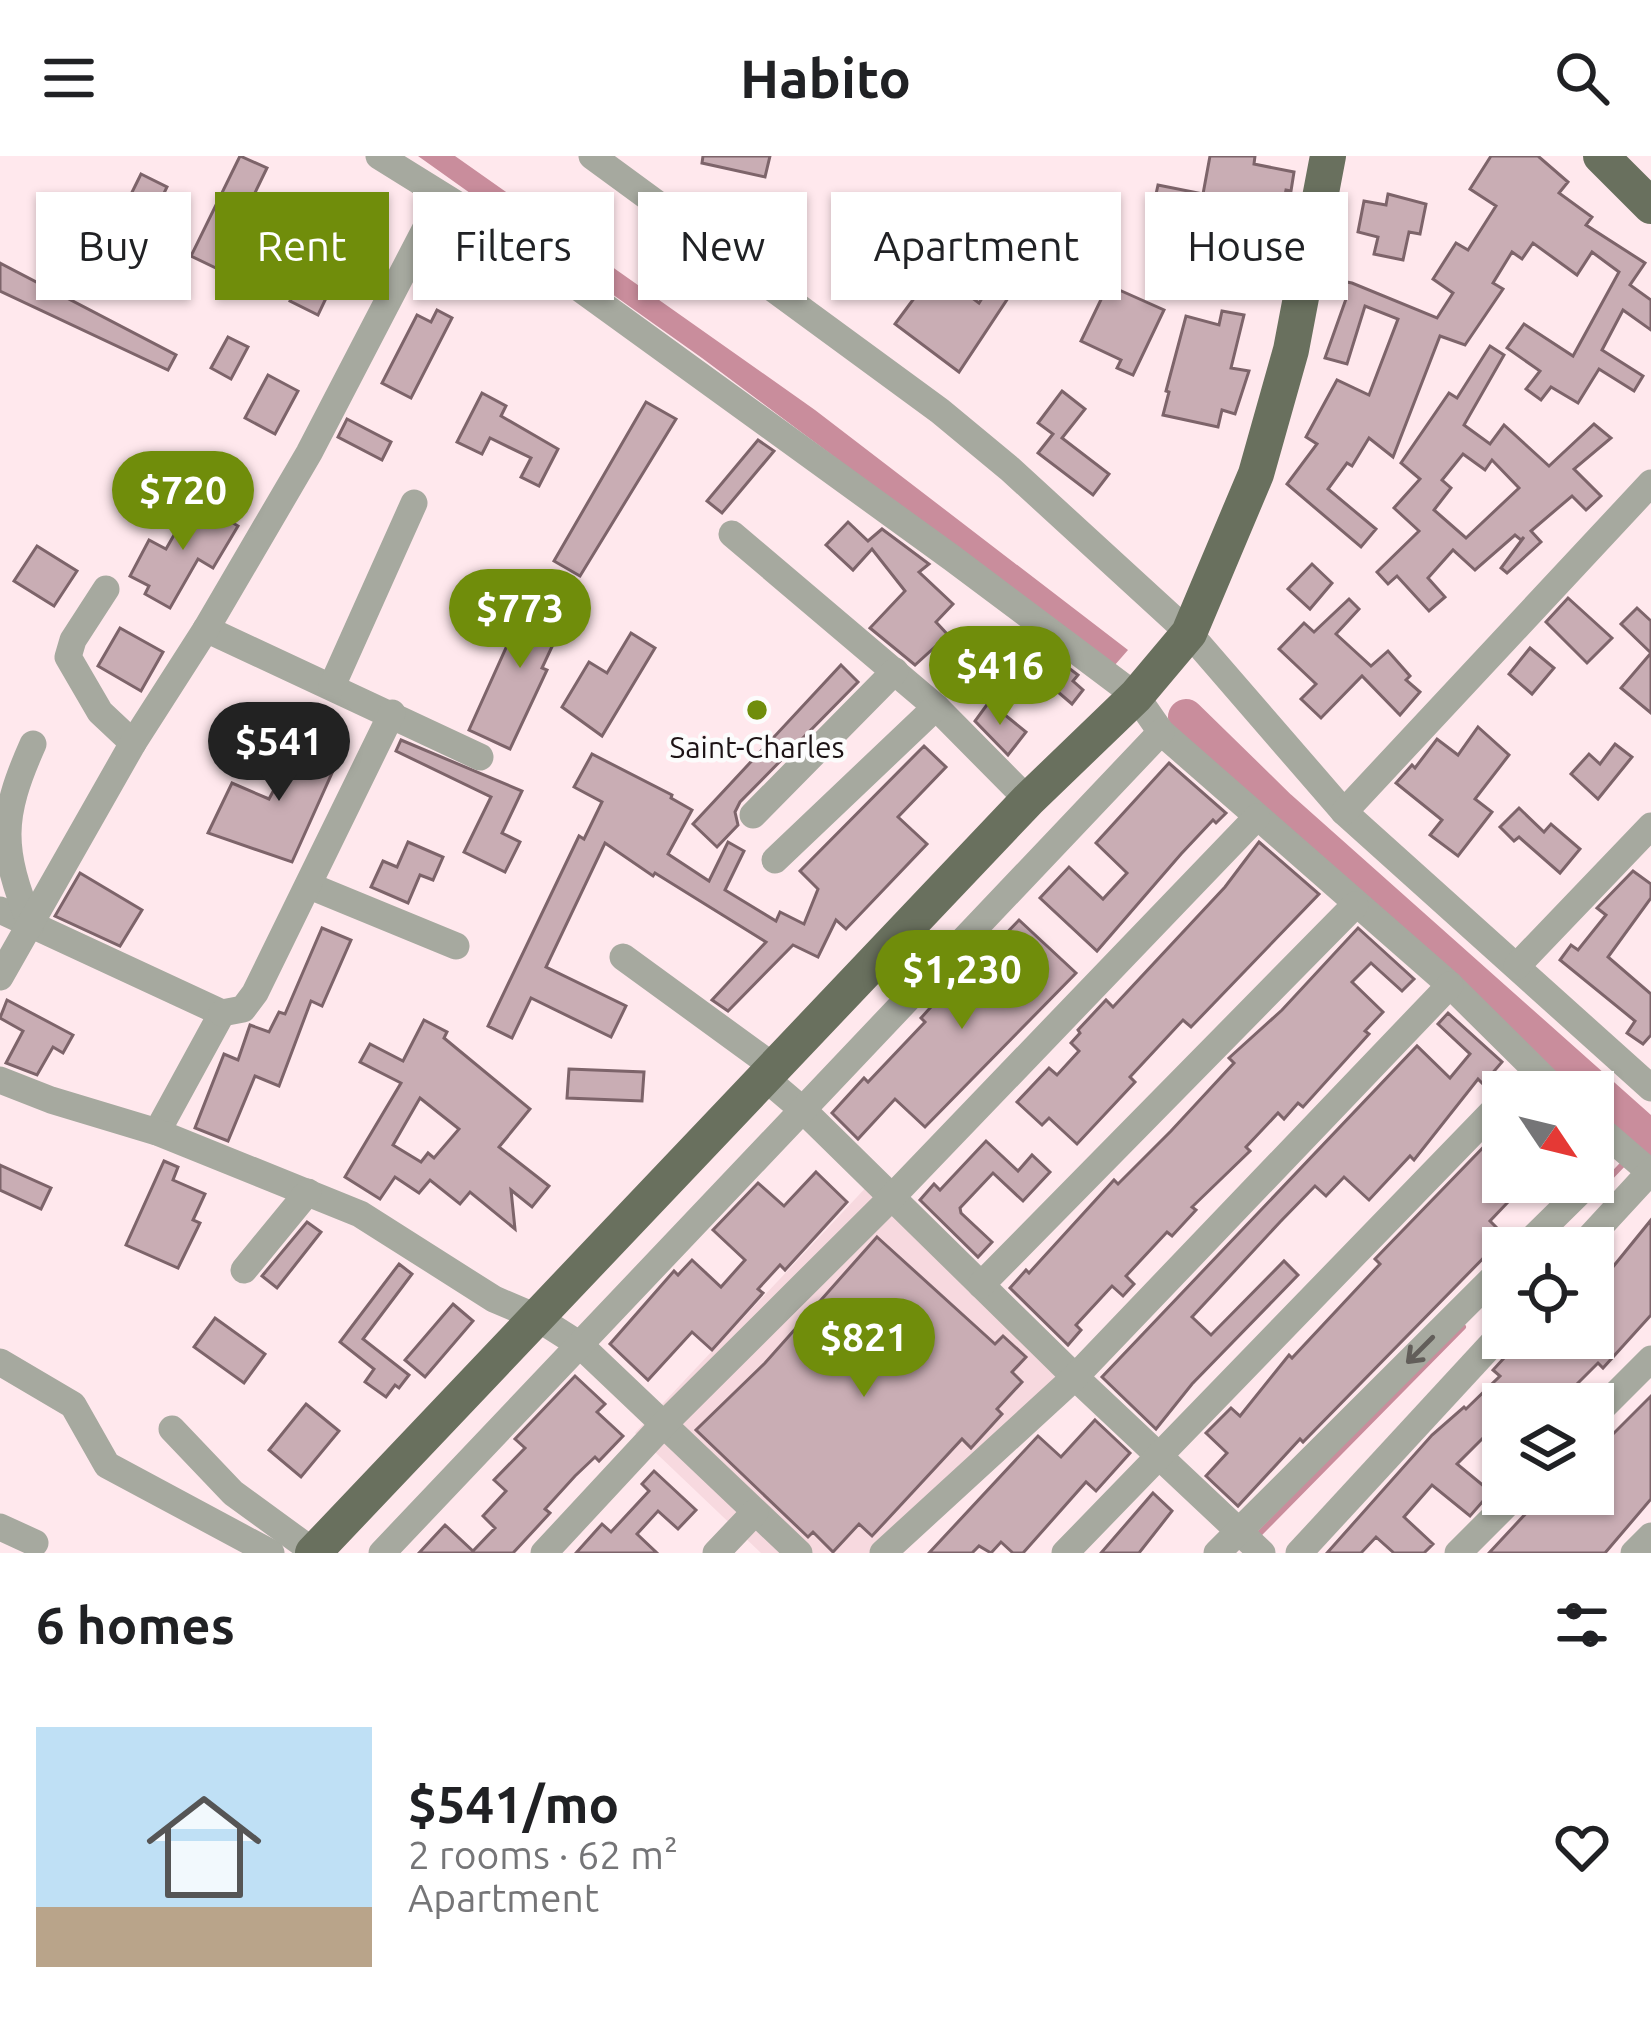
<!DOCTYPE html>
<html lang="en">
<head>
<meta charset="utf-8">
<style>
  :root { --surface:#fff; --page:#f2f2f2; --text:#202124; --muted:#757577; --accent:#708d0b }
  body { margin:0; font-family:Ubuntu,sans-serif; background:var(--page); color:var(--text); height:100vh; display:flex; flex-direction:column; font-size:45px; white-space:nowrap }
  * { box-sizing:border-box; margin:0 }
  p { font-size:39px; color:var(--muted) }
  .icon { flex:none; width:66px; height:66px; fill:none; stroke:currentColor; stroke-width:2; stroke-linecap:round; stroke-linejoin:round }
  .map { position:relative; height:1397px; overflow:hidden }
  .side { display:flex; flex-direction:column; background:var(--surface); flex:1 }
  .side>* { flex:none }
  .banner { position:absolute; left:36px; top:36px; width:1581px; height:108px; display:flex; gap:24px }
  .needle { width:78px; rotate:125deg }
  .controls { position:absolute; left:1482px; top:915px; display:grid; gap:24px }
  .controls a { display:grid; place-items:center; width:132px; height:132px; border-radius:0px; background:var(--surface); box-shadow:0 3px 9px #0004; font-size:60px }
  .price { position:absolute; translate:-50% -102px; padding:0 27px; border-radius:42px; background:var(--accent); color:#fff; font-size:39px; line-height:78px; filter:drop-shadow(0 3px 6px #0008) }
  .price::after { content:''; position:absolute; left:50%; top:72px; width:36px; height:27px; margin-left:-18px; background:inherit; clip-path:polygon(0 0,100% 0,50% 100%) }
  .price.current { background:#222; color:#fff }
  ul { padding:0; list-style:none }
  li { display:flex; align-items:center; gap:36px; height:300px; padding:0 36px }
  li span { display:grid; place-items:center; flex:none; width:336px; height:240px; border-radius:0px; color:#555 }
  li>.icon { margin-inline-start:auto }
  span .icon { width:144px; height:144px; fill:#fffc; stroke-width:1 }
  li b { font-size:51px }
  h2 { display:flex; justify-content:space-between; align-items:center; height:144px; padding:0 36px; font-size:51px }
  .chip { padding:0 42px; border-radius:0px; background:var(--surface); box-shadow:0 3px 9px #0004; font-size:42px; line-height:108px }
  .chip.current { background:var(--accent); color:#fff }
  header { display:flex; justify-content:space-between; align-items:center; height:156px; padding:0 36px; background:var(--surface); font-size:54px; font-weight:700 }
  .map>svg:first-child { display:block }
  .built { fill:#f7d9df }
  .water { fill:#c98d9c }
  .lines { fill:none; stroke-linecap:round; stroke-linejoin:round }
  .stream { stroke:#c98d9c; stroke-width:6 }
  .river { stroke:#c98d9c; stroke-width:36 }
  .building { fill:#c9adb4; stroke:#7d646a; stroke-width:3; fill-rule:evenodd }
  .minor { stroke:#a6a99f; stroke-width:27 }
  .major { stroke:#69705e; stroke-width:36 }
  .oneway { stroke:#625e5a }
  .poi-dot { fill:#708d0b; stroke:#fcfcfc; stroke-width:4.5 }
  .labels { text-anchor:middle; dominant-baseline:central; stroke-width:9; stroke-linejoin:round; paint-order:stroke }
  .poi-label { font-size:30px; fill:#1d1315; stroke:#fcfcfc }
</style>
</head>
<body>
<header><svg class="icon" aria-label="menu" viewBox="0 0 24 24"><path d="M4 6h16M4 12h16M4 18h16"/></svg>Habito<svg class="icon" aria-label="search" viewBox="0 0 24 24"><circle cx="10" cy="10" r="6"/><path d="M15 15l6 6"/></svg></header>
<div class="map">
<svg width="1651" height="1397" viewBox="0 0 1651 1397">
  <rect width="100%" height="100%" fill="#ffe8ed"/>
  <path class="built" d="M 872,1025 L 1074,1224 L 903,1397 L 761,1397 L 635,1277 Z"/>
  <path class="water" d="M 418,0 L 455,0 L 815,254 L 1128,494 L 1114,510 L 702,202 Z"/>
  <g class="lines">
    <g class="stream">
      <path d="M 1601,1031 L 1623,1008"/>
      <path d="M 1257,1380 L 1463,1171"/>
    </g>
    <path class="river" d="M 1186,561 L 1279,652 L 1651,983"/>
  </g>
  <g class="building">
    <path d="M 240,0 L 267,12 L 218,113 L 191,100 Z"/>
    <path d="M 703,0 L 770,0 L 765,21 L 702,7 Z"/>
    <path d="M 1210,0 L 1255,0 L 1254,8 L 1294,16 L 1291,35 L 1286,34 L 1281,59 L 1262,56 L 1249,123 L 1199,113 L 1203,99 L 1192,95 L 1185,109 L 1152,102 L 1162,53 L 1153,52 L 1158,29 L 1203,38 Z"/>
    <path d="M 1491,0 L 1538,0 L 1568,26 L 1559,37 L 1592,61 L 1586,69 L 1645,107 L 1630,129 L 1651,144 L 1651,174 L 1623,154 L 1602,194 L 1643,220 L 1634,235 L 1599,213 L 1578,247 L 1551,231 L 1541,244 L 1526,233 L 1540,215 L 1507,192 L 1524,168 L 1573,200 L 1619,116 L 1592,96 L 1577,119 L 1533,87 L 1522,103 L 1512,96 L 1493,127 L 1503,133 L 1465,189 L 1440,180 L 1393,301 L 1369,282 L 1352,310 L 1347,307 L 1328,333 L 1376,373 L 1361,391 L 1287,328 L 1317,288 L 1306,281 L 1337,224 L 1369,239 L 1398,163 L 1365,150 L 1347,208 L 1325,202 L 1346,143 L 1335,139 L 1341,125 L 1352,127 L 1437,162 L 1453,137 L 1433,123 L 1456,87 L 1468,94 L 1496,50 L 1470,33 Z"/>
    <path d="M 141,18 L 167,31 L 129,110 L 102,97 Z"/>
    <path d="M 1388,38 L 1426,48 L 1420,78 L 1409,76 L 1403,104 L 1374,98 L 1378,81 L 1358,76 L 1364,45 L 1386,49 Z"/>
    <path d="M 1048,61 L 1070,70 L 1059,97 L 1091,111 L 1081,132 L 1030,109 L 959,216 L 895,168 L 935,114 L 979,147 L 1027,70 L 1041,79 Z"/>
    <path d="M 312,99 L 340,113 L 318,159 L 290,145 Z"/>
    <path d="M 0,107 L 176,199 L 168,214 L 0,135 Z"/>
    <path d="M 1108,129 L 1164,154 L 1133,219 L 1117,212 L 1121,204 L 1081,185 Z"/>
    <path d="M 437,154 L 452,162 L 411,242 L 382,227 L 417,159 L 431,166 Z"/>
    <path d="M 1222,155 L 1244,159 L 1231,212 L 1249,215 L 1235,258 L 1222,254 L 1218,271 L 1163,259 L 1169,236 L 1166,235 L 1186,160 L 1219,169 Z"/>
    <path d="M 228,181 L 248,191 L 231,223 L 211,212 Z"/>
    <path d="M 1490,190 L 1504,199 L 1464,269 L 1490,288 L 1504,269 L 1549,310 L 1594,268 L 1611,282 L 1574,313 L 1601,340 L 1586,354 L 1572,340 L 1531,375 L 1541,386 L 1507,417 L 1501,412 L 1524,381 L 1521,384 L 1515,379 L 1475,414 L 1453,394 L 1428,422 L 1445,441 L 1429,455 L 1397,420 L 1388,428 L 1377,416 L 1419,375 L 1394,352 L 1420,323 L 1401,307 L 1449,237 L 1457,242 ZM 1463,298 L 1485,314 L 1492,304 L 1519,332 L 1466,382 L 1434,354 L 1451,332 L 1442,324 Z"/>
    <path d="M 268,219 L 298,235 L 275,278 L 245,262 Z"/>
    <path d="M 1062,235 L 1085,253 L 1062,282 L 1109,318 L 1093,339 L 1038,297 L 1053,278 L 1038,267 Z"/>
    <path d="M 482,237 L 506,250 L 501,260 L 558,293 L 539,330 L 521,321 L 531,302 L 490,282 L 482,298 L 457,286 Z"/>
    <path d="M 646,246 L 676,263 L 580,420 L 554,405 Z"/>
    <path d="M 347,263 L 391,286 L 382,304 L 338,281 Z"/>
    <path d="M 758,284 L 774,295 L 722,357 L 707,345 Z"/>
    <path d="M 194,344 L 238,370 L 213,412 L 198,403 L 170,452 L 145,438 L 149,430 L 130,420 L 149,384 L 166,393 Z"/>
    <path d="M 848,366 L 868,385 L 882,373 L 929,408 L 919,416 L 953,448 L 936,466 L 948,479 L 915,509 L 870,472 L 905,435 L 872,393 L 853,414 L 826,389 Z"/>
    <path d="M 37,390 L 77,415 L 54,450 L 14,425 Z"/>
    <path d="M 1312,408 L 1332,427 L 1310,453 L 1288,433 Z"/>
    <path d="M 532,434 L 570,452 L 542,512 L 547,514 L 510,593 L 469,574 Z"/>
    <path d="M 1568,442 L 1612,482 L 1587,507 L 1546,466 Z"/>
    <path d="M 1349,443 L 1359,453 L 1336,478 L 1371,510 L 1388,495 L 1410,520 L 1406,524 L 1420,536 L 1400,559 L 1362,520 L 1321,562 L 1301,543 L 1316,528 L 1279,493 L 1304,467 L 1314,476 Z"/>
    <path d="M 1637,452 L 1651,465 L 1651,557 L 1621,532 L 1651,497 L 1621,468 Z"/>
    <path d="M 120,472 L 163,496 L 141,535 L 98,510 Z"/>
    <path d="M 631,477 L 655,492 L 602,580 L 562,551 L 589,506 L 607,517 Z"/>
    <path d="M 1530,492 L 1554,512 L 1532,538 L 1509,518 Z"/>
    <path d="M 1045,494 L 1078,519 L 1073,525 L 1083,534 L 1072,548 L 1030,512 Z"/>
    <path d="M 841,509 L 858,526 L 740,646 L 735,656 L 738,669 L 717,691 L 693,668 Z"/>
    <path d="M 989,546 L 1026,576 L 1008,599 L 975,565 Z"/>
    <path d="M 1478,571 L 1509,599 L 1475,643 L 1492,656 L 1458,700 L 1430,679 L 1442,664 L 1396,627 L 1412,609 L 1415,612 L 1437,583 L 1458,599 Z"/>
    <path d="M 304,578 L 341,597 L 292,706 L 208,677 L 232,627 L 269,643 Z"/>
    <path d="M 401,584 L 522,635 L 502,677 L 520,686 L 505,716 L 464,696 L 491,641 L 396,595 Z"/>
    <path d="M 1615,588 L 1632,601 L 1598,643 L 1571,618 L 1589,598 L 1600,608 Z"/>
    <path d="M 924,590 L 946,611 L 898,661 L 927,688 L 846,773 L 836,764 L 818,801 L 793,789 L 728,855 L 712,844 L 766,786 L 655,717 L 653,720 L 605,687 L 546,811 L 626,850 L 611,881 L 531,842 L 512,882 L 488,870 L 579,680 L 584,683 L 602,646 L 574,631 L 592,598 L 672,639 L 671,642 L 692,654 L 668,698 L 709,725 L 728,686 L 744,695 L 725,734 L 776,765 L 780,756 L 804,768 L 818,733 L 800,715 Z"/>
    <path d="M 1169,607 L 1226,657 L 1216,667 L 1213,664 L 1181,698 L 1097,795 L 1040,742 L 1069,711 L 1103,743 L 1127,717 L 1096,687 Z"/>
    <path d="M 1519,652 L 1544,676 L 1551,668 L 1580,693 L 1560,717 L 1519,681 L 1514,685 L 1500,671 Z"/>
    <path d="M 408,686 L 443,701 L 433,724 L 420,719 L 408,747 L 371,731 L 383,705 L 397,711 Z"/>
    <path d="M 1259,686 L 1319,738 L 1191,871 L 1183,864 L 1130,921 L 1135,926 L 1077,988 L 1049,962 L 1042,969 L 1017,946 L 1049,912 L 1057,919 L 1079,895 L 1071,887 L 1080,877 L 1078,874 L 1106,844 L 1113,851 L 1225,731 Z"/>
    <path d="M 1633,715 L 1651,728 L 1651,742 L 1608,801 L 1651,838 L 1651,879 L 1643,888 L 1627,877 L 1635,865 L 1560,804 L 1571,789 L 1578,794 L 1606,759 L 1597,752 Z"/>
    <path d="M 80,717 L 142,754 L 120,790 L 55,760 Z"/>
    <path d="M 1019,764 L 1076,817 L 925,971 L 895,943 L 858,983 L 832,957 L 864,922 L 868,926 L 925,866 L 921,862 L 958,821 L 961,824 Z"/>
    <path d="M 322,772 L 351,784 L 322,850 L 311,845 L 279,930 L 255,920 L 228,985 L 195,972 L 224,898 L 238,904 L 250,869 L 269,876 L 279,856 L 285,858 Z"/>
    <path d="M 1358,772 L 1414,823 L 1402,835 L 1371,807 L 1352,826 L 1383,856 L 1365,875 L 1369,878 L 1303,951 L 1298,947 L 1284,963 L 1278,957 L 1246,991 L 1250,995 L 1192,1051 L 1196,1054 L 1172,1080 L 1167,1076 L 1126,1120 L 1134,1128 L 1123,1140 L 1112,1130 L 1076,1169 L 1081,1174 L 1068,1189 L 1010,1132 L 1026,1114 L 1029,1117 L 1114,1024 L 1118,1028 L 1171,975 L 1234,907 L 1229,902 L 1282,854 Z"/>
    <path d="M 7,844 L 73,879 L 63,897 L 53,891 L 37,919 L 6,907 L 23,875 L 0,862 Z"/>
    <path d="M 1448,857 L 1502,906 L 1483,928 L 1478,923 L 1414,1004 L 1410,1000 L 1369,1044 L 1344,1021 L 1326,1040 L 1315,1030 L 1280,1066 L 1192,1161 L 1211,1179 L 1284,1105 L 1298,1119 L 1192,1228 L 1156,1273 L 1102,1221 L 1417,890 L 1450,922 L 1470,898 L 1438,868 Z"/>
    <path d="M 424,864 L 447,876 L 444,882 L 530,953 L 499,991 L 549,1030 L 532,1051 L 511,1034 L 515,1073 L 470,1036 L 460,1048 L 430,1024 L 419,1037 L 395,1021 L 380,1043 L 345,1021 L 401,927 L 360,906 L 370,888 L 403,905 ZM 420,942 L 459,973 L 434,1002 L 428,997 L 421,1006 L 393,989 Z"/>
    <path d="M 569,913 L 644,916 L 642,945 L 567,942 Z"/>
    <path d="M 1503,971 L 1503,1026 L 1527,1026 L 1490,1065 L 1505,1080 L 1303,1286 L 1300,1283 L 1238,1350 L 1206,1320 L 1227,1297 L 1206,1277 L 1231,1252 L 1240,1260 L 1289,1199 L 1292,1202 L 1380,1108 L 1375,1103 Z"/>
    <path d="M 986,985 L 1018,1015 L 1032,999 L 1050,1016 L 1023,1045 L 993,1017 L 960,1052 L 961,1057 L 992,1086 L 978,1101 L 920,1044 L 934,1028 L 940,1034 Z"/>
    <path d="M 164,1005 L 178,1011 L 173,1024 L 205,1038 L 193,1064 L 200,1067 L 178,1112 L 126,1089 Z"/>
    <path d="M 0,1009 L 51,1032 L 41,1053 L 0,1034 Z"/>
    <path d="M 816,1016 L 847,1046 L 785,1114 L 780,1109 L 758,1133 L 763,1137 L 712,1194 L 692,1176 L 648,1224 L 610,1188 L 674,1115 L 678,1119 L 692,1104 L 721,1131 L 745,1104 L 713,1074 L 758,1027 L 784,1050 Z"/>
    <path d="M 1651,1064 L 1651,1159 L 1603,1212 L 1598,1207 L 1565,1240 L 1573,1248 L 1503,1248 L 1503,1290 L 1489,1276 L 1457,1308 L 1491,1336 L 1470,1360 L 1432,1329 L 1404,1361 L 1433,1388 L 1424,1397 L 1394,1397 L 1376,1381 L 1361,1397 L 1327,1397 L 1432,1279 L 1464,1251 L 1466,1253 L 1500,1220 L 1493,1214 L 1516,1189 L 1523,1196 L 1538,1182 L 1563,1182 L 1572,1191 L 1581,1182 L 1593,1182 L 1593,1126 L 1607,1109 L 1612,1112 Z"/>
    <path d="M 307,1066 L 321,1076 L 277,1132 L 262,1120 Z"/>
    <path d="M 877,1081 L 995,1188 L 1003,1180 L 1026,1201 L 1012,1216 L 1022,1226 L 997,1253 L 1002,1258 L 971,1292 L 962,1283 L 872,1380 L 859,1368 L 833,1396 L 813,1376 L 808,1381 L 696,1274 L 765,1207 Z"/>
    <path d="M 399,1108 L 412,1118 L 363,1183 L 409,1219 L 399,1232 L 395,1229 L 386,1241 L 365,1226 L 374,1213 L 340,1186 Z"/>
    <path d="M 453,1148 L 473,1165 L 425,1221 L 405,1204 Z"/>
    <path d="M 215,1162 L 265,1198 L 244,1227 L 194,1191 Z"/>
    <path d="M 575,1220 L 605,1248 L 597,1256 L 623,1280 L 599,1305 L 595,1301 L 575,1320 L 545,1353 L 550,1357 L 513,1397 L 419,1397 L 445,1369 L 473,1395 L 495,1372 L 483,1360 L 506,1335 L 494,1324 L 525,1292 L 515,1283 Z"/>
    <path d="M 1651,1240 L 1651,1343 L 1605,1397 L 1489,1397 L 1544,1338 L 1593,1338 L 1593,1298 Z"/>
    <path d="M 306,1248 L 339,1275 L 301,1321 L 269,1294 Z"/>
    <path d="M 1095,1264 L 1130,1297 L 1096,1335 L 1086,1326 L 1023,1397 L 1013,1397 L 1001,1386 L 991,1397 L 979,1390 L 972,1397 L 929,1397 L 1038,1280 L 1061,1301 Z"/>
    <path d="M 654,1315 L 696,1354 L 678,1373 L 658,1355 L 637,1378 L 657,1397 L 576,1397 L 602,1368 L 611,1376 L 649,1335 L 642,1328 Z"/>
    <path d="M 1153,1337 L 1172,1355 L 1139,1397 L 1101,1397 Z"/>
  </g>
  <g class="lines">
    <g class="minor">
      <path d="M 379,0 L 506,79 L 952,402 L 1136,540 L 1161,576 L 1450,829 L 1558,936"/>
      <path d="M 592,0 L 940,255 L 1010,313 L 1189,477 L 1344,656 L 1651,932"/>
      <path d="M 732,378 L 936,551 L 1028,644"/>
      <path d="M 106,433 L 73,484 L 68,501 L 100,556 L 133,587"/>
      <path d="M 206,473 L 480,601"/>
      <path d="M 332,530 L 414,347"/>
      <path d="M 1344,656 L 1651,327"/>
      <path d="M 753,659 L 895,515"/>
      <path d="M 775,704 L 936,551"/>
      <path d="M 310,730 L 456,790"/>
      <path d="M 0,754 L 222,857 L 157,976"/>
      <path d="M 31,769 C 0,692 0,662 33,588"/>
      <path d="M 623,801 L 774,911"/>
      <path d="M 1517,810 L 1651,670"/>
      <path d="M 0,821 L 133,587 L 206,473 L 309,297 L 442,41"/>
      <path d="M 222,857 L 243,853 L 255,837 L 392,557"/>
      <path d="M 764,921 L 804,955 L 1075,1221 L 1262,1397"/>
      <path d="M 0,924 L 51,944 L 157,976 L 360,1058 L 494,1143 L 536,1161 L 580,1189 L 799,1397"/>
      <path d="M 1593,967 L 1651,1017"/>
      <path d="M 1523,1092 L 1590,1026"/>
      <path d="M 1580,1092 L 1651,1015"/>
      <path d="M 244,1114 L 308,1036"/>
      <path d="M 981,1129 L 1355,749"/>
      <path d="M 0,1206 L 73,1249 L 107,1309 L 271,1397"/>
      <path d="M 1593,1261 L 1651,1203"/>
      <path d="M 172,1273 L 233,1337 L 314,1396"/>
      <path d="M 0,1371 L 35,1387"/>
      <path d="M 382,1397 L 1161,576"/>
      <path d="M 544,1397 L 662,1270 L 893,1040 L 1257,661"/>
      <path d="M 716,1397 L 755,1356"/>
      <path d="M 883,1397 L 1075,1221 L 1450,829"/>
      <path d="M 1065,1397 L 1503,945"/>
      <path d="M 1217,1397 L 1503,1112"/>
      <path d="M 1299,1397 L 1503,1176"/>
      <path d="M 1458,1397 L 1517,1338"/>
      <path d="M 1634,1397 L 1651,1380"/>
    </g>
    <g class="major">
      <path d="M 1601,0 L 1651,50"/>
      <path d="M 313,1397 L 1028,644 L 1136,540 L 1189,477 L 1256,318 L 1291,194 L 1328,0"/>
    </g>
  </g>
  <defs><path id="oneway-shaft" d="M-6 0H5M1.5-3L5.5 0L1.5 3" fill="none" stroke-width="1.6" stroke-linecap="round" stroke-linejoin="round" transform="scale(3)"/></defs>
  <use class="oneway" href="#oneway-shaft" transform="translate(1420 1194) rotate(135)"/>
  <circle class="poi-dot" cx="757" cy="554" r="12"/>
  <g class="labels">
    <g class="poi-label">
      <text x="757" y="591">Saint-Charles</text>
    </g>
  </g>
</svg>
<div class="controls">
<a><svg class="needle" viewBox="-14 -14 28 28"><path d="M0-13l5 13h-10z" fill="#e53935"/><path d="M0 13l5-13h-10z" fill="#757577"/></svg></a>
<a><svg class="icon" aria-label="locate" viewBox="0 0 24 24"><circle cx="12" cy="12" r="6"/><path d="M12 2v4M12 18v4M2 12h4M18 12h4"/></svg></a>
<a><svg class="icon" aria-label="layers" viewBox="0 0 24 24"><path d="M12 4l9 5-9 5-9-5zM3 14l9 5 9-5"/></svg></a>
</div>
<b class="price" style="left:183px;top:397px">$720</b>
<b class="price" style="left:520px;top:515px">$773</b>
<b class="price" style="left:1000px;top:572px">$416</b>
<b class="price current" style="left:279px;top:648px">$541</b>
<b class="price" style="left:962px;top:876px">$1,230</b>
<b class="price" style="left:864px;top:1244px">$821</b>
<div class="banner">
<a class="chip">Buy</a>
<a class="chip current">Rent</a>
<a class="chip">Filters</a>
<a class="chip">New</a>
<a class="chip">Apartment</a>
<a class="chip">House</a>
</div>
</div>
<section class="side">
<h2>6 homes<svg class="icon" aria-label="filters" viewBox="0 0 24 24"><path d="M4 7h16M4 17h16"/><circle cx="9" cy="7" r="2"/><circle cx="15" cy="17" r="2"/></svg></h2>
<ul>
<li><span style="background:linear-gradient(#bfe0f5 75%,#b9a48a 0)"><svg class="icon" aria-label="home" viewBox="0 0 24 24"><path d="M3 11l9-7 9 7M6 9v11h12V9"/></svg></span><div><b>$541/mo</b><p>2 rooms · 62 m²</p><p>Apartment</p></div><svg class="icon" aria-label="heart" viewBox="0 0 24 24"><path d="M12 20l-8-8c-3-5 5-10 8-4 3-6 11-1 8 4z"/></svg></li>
</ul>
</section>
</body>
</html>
